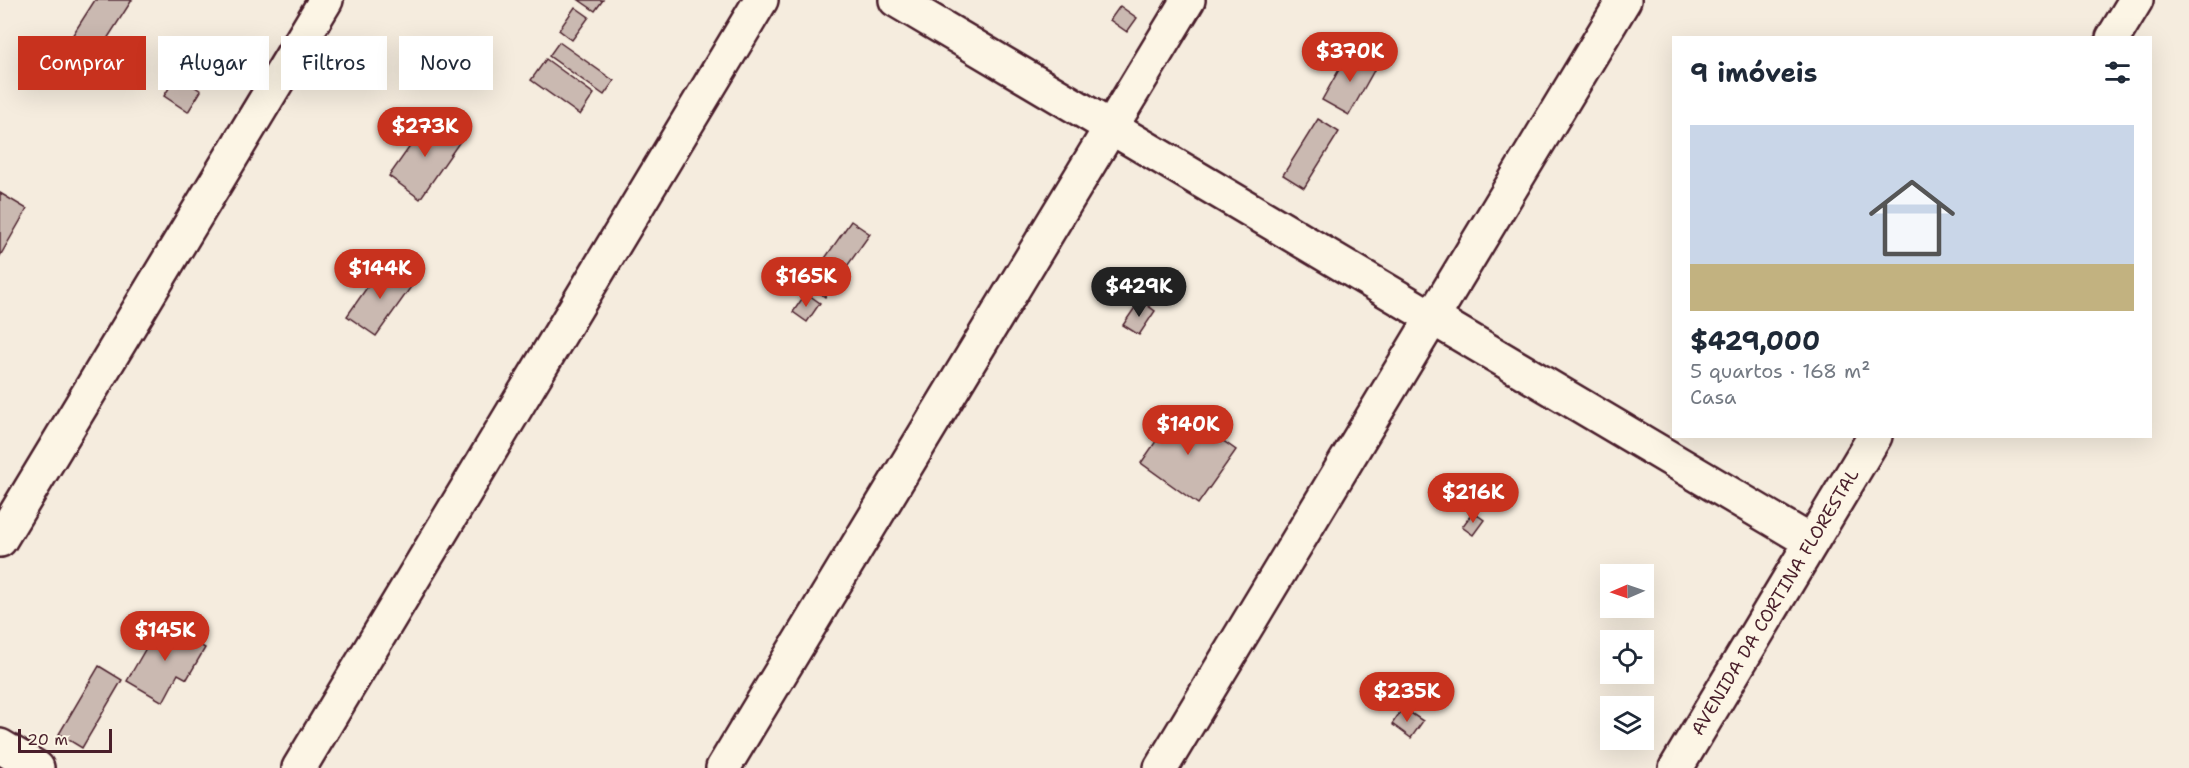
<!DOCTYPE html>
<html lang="pt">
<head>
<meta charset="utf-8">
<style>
  :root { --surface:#fff; --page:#f6f6f7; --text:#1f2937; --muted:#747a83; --accent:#c8321e }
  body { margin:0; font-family:"Shantell Sans",sans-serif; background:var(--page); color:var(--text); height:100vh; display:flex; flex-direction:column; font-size:22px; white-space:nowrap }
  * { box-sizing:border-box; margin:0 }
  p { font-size:20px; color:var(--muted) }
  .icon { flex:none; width:33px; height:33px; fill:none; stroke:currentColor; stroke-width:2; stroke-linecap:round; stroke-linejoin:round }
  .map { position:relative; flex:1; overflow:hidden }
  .panel { position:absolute; left:1672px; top:36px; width:480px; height:402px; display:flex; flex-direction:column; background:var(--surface); border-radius:0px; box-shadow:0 6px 24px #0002 }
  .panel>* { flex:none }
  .guide { position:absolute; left:18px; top:36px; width:570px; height:54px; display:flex; gap:12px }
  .needle { width:39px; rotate:268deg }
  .tools { position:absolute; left:1600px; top:564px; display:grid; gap:12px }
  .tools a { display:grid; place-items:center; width:54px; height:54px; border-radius:0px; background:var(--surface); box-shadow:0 6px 24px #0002; font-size:30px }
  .scale { position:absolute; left:18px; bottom:15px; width:94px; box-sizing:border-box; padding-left:6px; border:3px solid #4a1f2b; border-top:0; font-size:16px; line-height:21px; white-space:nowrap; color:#4a1f2b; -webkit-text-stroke:4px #fcf5e5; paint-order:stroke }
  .price { position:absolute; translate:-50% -51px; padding:0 14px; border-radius:21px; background:var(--accent); color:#fff; font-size:20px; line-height:39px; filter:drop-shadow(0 2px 3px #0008) }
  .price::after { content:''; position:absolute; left:50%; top:36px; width:18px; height:14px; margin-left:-9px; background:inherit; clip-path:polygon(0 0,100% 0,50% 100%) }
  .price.current { background:#222; color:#fff }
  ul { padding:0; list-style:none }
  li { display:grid; align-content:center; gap:12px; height:318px; padding:0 18px }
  li span { display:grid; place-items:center; height:186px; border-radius:0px; color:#555 }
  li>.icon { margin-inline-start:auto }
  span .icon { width:108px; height:108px; fill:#fffc; stroke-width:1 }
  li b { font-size:26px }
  h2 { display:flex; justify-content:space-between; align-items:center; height:72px; padding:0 18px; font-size:26px }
  .tag { padding:0 21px; border-radius:0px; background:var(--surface); box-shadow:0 6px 24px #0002; font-size:21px; line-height:54px }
  .tag.current { background:var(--accent); color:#fff }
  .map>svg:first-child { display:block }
  .building { fill:#cab9b1; stroke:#4a1f2b; stroke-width:1.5 }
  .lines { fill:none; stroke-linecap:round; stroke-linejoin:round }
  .minor-casing { stroke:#4a1f2b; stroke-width:38 }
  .minor { stroke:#fcf5e5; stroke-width:33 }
  .labels { text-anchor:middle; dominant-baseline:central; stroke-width:5; stroke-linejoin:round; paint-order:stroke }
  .street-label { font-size:18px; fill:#4a1f2b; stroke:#fcf5e5 }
</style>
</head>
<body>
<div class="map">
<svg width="2189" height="768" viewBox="0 0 2189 768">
  <rect width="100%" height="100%" fill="#f5ecde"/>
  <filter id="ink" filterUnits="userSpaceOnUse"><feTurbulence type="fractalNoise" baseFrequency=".0167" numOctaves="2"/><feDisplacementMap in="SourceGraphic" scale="12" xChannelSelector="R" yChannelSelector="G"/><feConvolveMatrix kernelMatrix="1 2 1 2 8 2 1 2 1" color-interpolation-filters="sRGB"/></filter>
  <g filter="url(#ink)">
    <g class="building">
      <path d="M 95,0 L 132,0 L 84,75 L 58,58 Z"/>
      <path d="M 579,0 L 603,0 L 595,11 Z"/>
      <path d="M 1120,6 L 1137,18 L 1127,32 L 1110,20 Z"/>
      <path d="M 575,7 L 589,17 L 572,40 L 559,30 Z"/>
      <path d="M 559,42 L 614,81 L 604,95 L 549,56 Z"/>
      <path d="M 1350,50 L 1377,65 L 1349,115 L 1322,100 Z"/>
      <path d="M 546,59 L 594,94 L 580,115 L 531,80 Z"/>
      <path d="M 177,75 L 201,91 L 188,112 L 164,96 Z"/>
      <path d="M 430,118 L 461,140 L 420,199 L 389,176 Z"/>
      <path d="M 1318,119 L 1339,132 L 1304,188 L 1283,175 Z"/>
      <path d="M 0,193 L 27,209 L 0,256 Z"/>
      <path d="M 851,221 L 870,234 L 825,297 L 807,284 Z"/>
      <path d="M 384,263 L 413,284 L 376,336 L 347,316 Z"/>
      <path d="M 806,293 L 820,303 L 807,322 L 793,312 Z"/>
      <path d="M 1140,300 L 1155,311 L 1139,335 L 1123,325 Z"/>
      <path d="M 1178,409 L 1236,450 L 1198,504 L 1141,463 Z"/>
      <path d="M 1473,512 L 1484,520 L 1473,535 L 1462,527 Z"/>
      <path d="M 161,622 L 205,648 L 187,679 L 178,674 L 163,702 L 127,681 Z"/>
      <path d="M 99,666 L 122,680 L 82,748 L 59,734 Z"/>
      <path d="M 1403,708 L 1423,721 L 1411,738 L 1392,724 Z"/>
    </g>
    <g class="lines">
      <g class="minor-casing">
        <g id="minor">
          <path d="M 896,0 L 1811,542"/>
          <path d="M 2113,38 L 2136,0"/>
          <path d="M 0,540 L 326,0"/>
          <path d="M 0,746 L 37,768"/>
          <path d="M 299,768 L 761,0"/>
          <path d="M 723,768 L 1188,0"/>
          <path d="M 1161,768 L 1624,0"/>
          <path d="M 1676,768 L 1875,436"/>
        </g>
      </g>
      <use href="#minor" class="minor"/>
    </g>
  </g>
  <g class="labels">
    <g class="street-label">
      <text transform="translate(1775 602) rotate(-59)">AVENIDA DA CORTINA FLORESTAL</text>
    </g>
  </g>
</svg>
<div class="tools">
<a><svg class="needle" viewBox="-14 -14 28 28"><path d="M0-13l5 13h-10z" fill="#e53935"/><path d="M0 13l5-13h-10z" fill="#747a83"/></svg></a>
<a><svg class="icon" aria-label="locate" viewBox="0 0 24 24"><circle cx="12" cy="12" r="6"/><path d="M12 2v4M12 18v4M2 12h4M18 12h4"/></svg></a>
<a><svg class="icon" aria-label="layers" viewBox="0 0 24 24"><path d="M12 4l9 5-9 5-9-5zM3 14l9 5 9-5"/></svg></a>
</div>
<div class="scale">20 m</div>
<b class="price" style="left:1350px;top:83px">$370K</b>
<b class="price" style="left:425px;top:158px">$273K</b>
<b class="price" style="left:380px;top:300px">$144K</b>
<b class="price" style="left:806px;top:308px">$165K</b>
<b class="price current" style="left:1139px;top:318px">$429K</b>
<b class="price" style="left:1188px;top:456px">$140K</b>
<b class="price" style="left:1473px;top:524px">$216K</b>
<b class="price" style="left:165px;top:662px">$145K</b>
<b class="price" style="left:1407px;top:723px">$235K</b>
<div class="guide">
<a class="tag current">Comprar</a>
<a class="tag">Alugar</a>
<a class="tag">Filtros</a>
<a class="tag">Novo</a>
</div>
<section class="panel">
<h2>9 imóveis<svg class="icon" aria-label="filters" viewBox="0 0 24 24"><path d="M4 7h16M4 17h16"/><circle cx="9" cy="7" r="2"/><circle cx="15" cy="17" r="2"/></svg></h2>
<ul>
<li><span style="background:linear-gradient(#c9d6e8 75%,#c2b280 0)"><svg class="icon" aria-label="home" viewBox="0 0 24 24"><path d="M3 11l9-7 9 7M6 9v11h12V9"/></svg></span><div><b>$429,000</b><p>5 quartos · 168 m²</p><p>Casa</p></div></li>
</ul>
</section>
</div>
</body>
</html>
